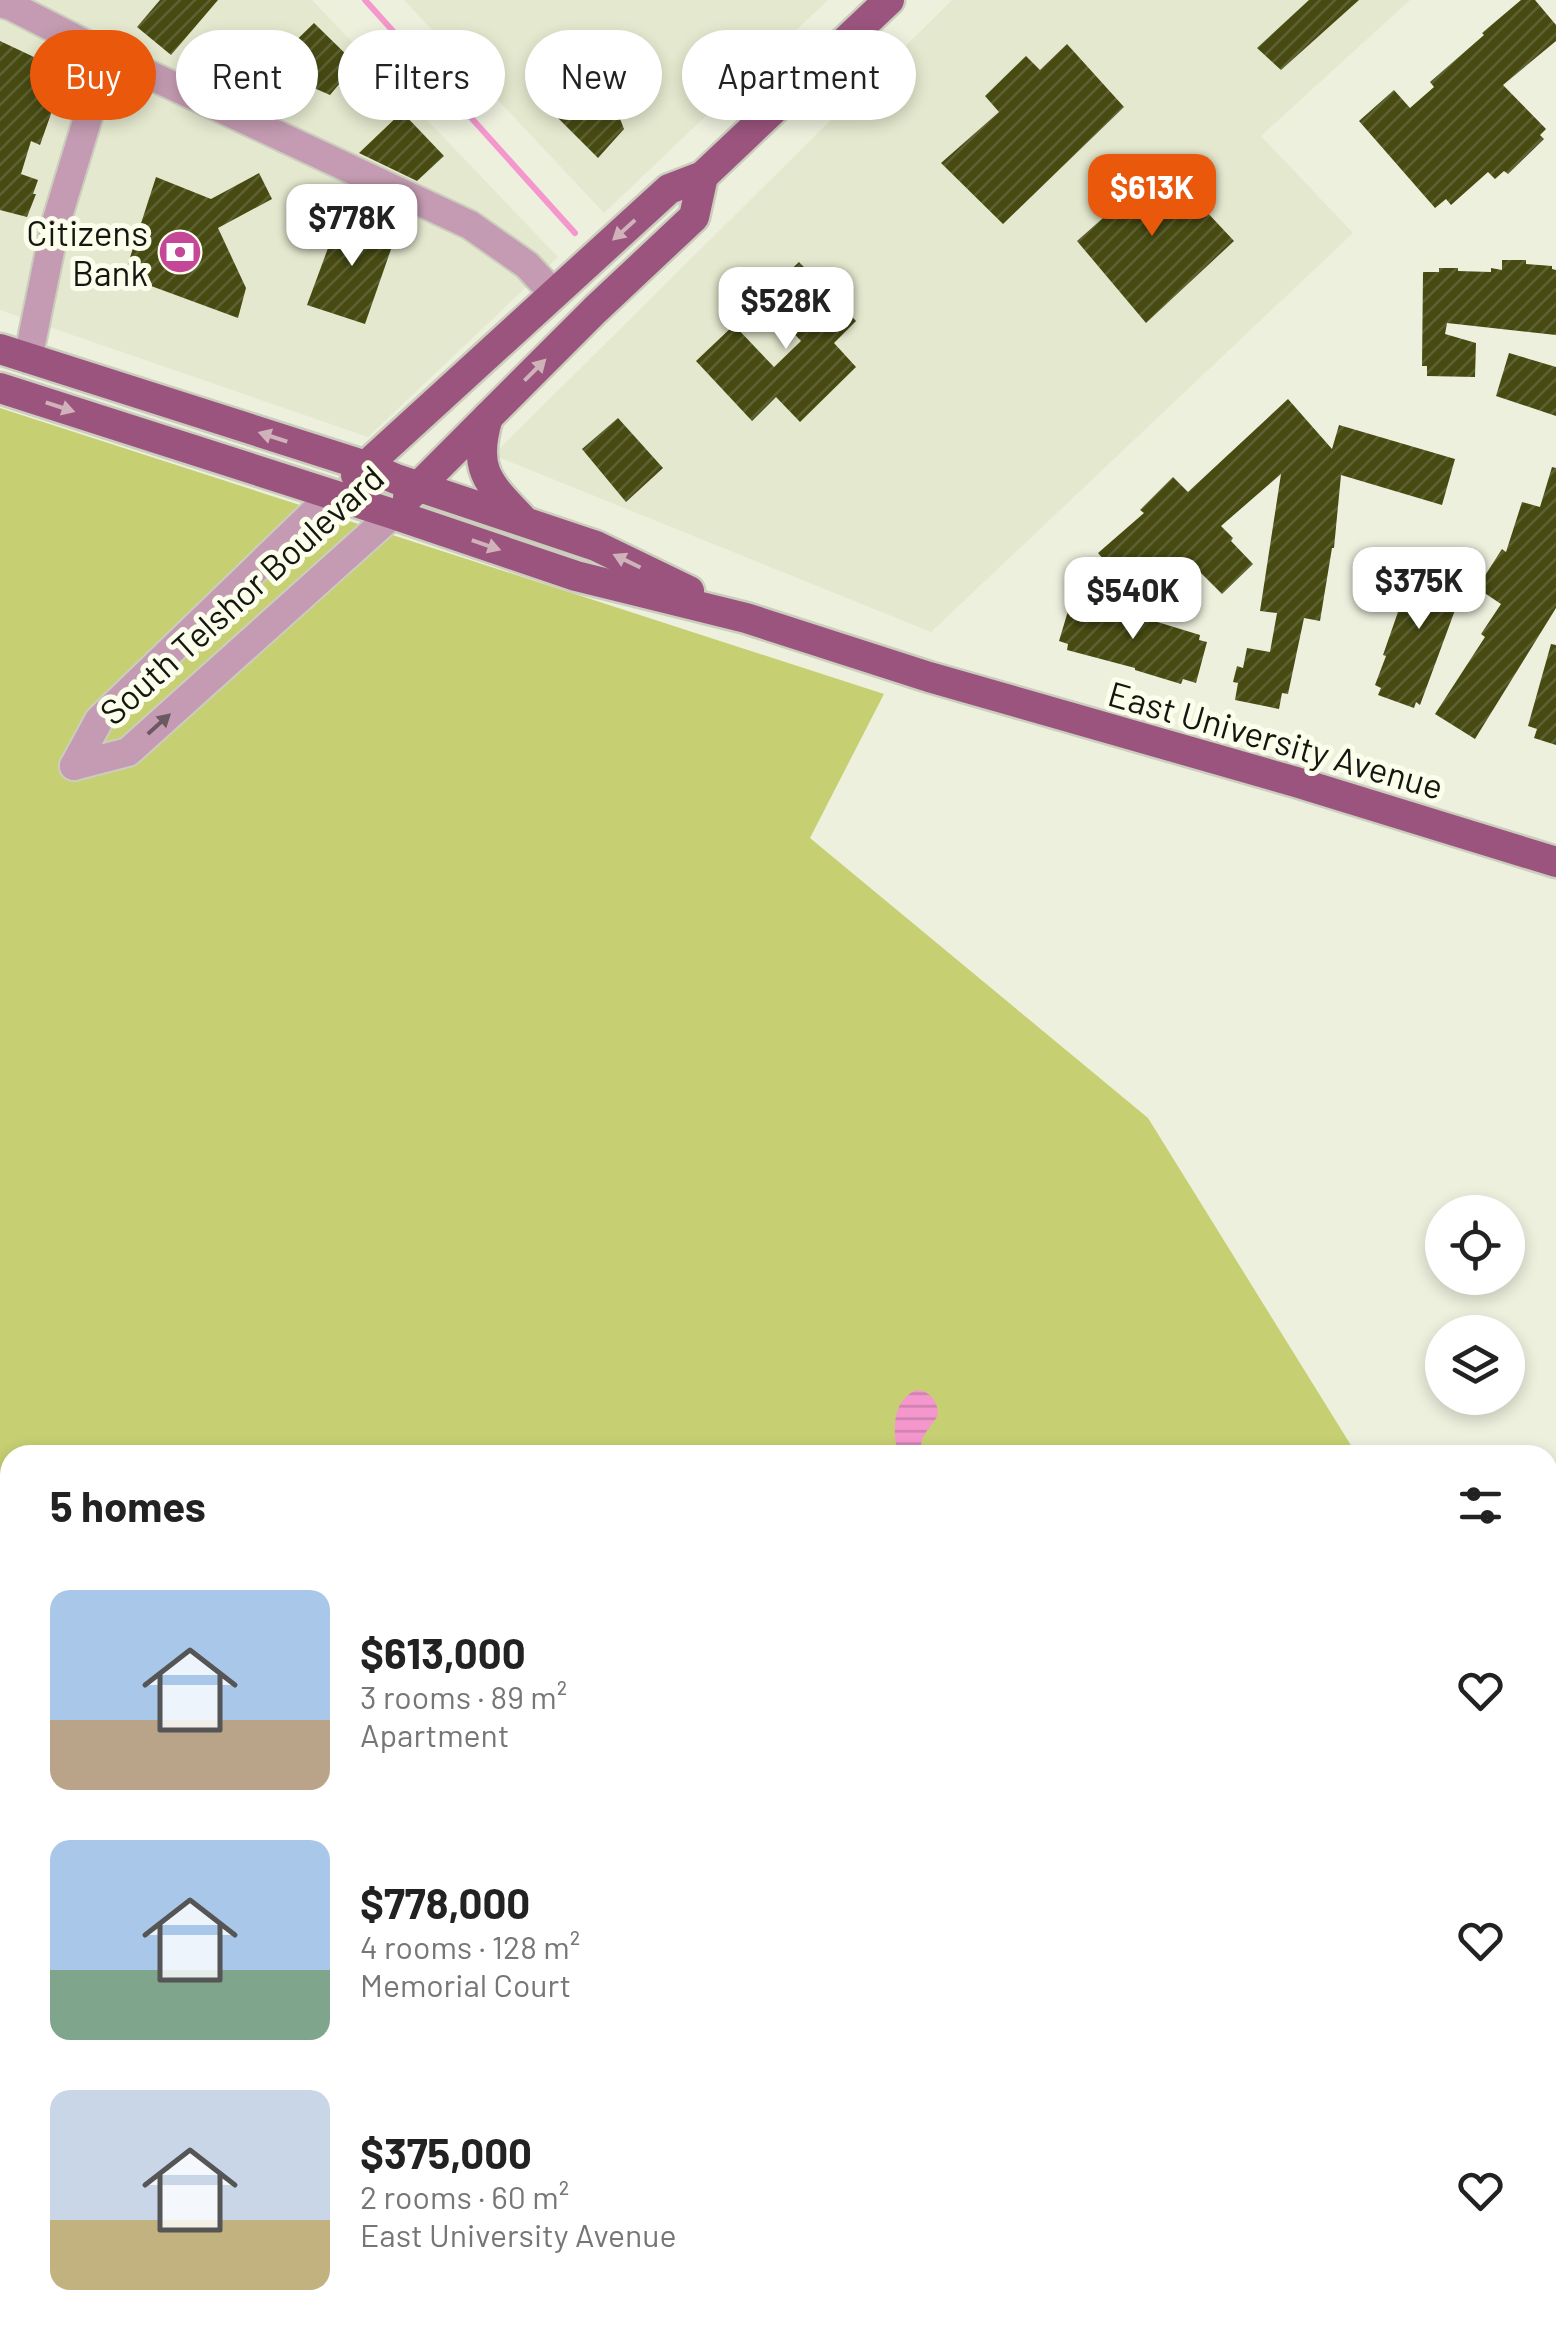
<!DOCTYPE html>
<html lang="en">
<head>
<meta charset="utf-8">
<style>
  :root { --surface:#fff; --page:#f2f2f2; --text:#222; --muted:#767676; --accent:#ea580c }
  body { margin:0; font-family:Barlow,sans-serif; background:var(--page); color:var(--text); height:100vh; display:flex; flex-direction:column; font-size:38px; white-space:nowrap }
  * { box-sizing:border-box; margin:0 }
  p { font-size:32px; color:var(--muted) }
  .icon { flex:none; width:55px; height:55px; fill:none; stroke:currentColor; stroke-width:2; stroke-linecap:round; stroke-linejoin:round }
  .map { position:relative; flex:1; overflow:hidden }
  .panel { position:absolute; left:0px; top:1445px; width:1558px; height:892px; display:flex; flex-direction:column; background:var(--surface); border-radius:30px 30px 0 0; box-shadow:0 5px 15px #0003 }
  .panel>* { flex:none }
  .guide { position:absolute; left:30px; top:30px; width:1000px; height:90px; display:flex; gap:20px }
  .tools { position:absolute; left:1425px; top:1195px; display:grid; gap:20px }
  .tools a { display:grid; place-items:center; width:100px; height:100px; border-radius:50%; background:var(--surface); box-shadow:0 5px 15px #0003; font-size:50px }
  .price { position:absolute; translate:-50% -85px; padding:0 22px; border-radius:20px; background:#fff; color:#222; font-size:32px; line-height:65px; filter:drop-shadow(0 2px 5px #0008) }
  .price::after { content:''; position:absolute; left:50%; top:60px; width:30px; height:22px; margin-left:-15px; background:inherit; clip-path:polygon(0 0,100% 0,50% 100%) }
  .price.current { background:var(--accent); color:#fff }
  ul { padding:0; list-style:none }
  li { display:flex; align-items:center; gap:30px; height:250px; padding:0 50px }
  li span { display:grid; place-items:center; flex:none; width:280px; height:200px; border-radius:20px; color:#555 }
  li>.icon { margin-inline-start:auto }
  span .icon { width:120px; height:120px; fill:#fffc; stroke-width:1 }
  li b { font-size:42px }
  h2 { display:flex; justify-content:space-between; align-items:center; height:120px; padding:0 50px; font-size:42px }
  .tag { padding:0 35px; border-radius:45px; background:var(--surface); box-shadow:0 5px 15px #0003; font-size:35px; line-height:90px }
  .tag.current { background:var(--accent); color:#fff }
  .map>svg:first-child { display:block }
  .built { fill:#e4e8ce }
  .grass { fill:#c6cf72 }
  .water { fill:url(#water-rules) }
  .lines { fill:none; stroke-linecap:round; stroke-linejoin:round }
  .stream { stroke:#f397cd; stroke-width:6 }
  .building { fill:url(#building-hatch) }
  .minor-casing { stroke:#cbcdbd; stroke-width:32 }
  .major-casing { stroke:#cbcdbd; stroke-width:35 }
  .minor { stroke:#c49bb2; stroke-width:28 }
  .major { stroke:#9b547e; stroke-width:30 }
  .oneway { fill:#d0b2ba }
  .oneway2 { fill:#6c5861 }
  .labels { text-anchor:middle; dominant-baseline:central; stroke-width:10; stroke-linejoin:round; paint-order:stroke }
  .poi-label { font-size:35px; fill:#151610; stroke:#fbfeeb; text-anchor:end }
  .street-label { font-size:35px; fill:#151610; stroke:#fbfeeb }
</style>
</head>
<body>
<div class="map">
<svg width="1556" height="2337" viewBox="0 0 1556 2337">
  <defs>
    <pattern id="water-rules" width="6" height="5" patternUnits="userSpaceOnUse" patternTransform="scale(2.5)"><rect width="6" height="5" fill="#f397cd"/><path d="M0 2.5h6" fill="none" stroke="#cf81af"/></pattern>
    <pattern id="building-hatch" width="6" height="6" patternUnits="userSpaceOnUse" patternTransform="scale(2.5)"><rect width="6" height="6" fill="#474b12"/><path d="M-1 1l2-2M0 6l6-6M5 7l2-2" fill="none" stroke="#5e6133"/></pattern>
  </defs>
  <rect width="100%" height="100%" fill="#eef0de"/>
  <g class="built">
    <path d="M 0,0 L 312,0 L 558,257 L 368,437 L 0,310 Z"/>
    <path d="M 404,0 L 828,0 L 604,213 Z"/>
    <path d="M 952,0 L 1410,0 L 1261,136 L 1353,233 L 931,632 L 493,455 Z"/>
  </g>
  <path class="grass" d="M 0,408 L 884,694 L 810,838 L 1148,1118 L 1357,1455 L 10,1455 L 10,2328 L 1036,2328 L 1045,2337 L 0,2337 Z"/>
  <path class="water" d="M 916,1390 C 929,1390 938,1401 938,1414 C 931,1430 917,1435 922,1455 L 898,1455 C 893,1431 891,1402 916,1390 Z"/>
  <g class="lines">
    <g class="stream">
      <path d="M 365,0 L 575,233"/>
      <path d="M 1548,1857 L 1556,1844"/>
      <path d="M 0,2309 L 9,2306"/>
    </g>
  </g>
  <g class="building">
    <path d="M 160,0 L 218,0 L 171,55 L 137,27 Z"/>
    <path d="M 1309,0 L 1359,0 L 1281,70 L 1257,48 Z"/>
    <path d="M 1521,0 L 1535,0 L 1556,25 L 1556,41 L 1503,85 L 1546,129 L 1540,135 L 1544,139 L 1508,174 L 1504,171 L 1495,179 L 1488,172 L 1451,205 L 1446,199 L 1435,208 L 1359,121 L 1394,90 L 1410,108 L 1434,87 L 1430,82 L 1484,35 L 1482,33 Z"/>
    <path d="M 314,23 L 356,64 L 330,95 L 268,68 Z"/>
    <path d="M 0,41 L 70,74 L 52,111 L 40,145 L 31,141 L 21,174 L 38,180 L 33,194 L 36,194 L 27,217 L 0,210 Z"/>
    <path d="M 1067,44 L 1124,107 L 1003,224 L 941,163 L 999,112 L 985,96 L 1026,56 L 1040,70 Z"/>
    <path d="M 565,72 L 581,87 L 593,72 L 612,98 L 624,129 L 598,158 L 540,100 Z"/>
    <path d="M 402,112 L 444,156 L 417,181 L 359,153 Z"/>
    <path d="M 1160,162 L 1234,241 L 1146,323 L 1077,241 L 1103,218 L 1091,201 L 1123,174 L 1133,185 Z"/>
    <path d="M 259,173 L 272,199 L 218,228 L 246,288 L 238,318 L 124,276 L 156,177 L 211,199 Z"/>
    <path d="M 341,213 L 397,232 L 365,324 L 307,305 Z"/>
    <path d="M 1502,260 L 1526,260 L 1526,264 L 1552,266 L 1552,269 L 1556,270 L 1556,335 L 1447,323 L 1445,334 L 1476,343 L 1475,377 L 1427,376 L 1427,366 L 1422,366 L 1423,272 L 1439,272 L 1439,268 L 1458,268 L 1458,271 L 1491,272 L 1491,268 L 1502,270 Z"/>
    <path d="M 799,262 L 856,321 L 834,343 L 856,367 L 800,422 L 776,397 L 752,421 L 696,361 L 734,325 L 774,367 L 801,341 L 761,298 Z"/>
    <path d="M 1509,353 L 1556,367 L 1556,416 L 1496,396 Z"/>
    <path d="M 1288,399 L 1332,449 L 1339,425 L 1455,459 L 1442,505 L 1341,475 L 1334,548 L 1332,548 L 1320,621 L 1304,618 L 1288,694 L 1282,693 L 1279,709 L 1235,700 L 1238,683 L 1233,682 L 1237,666 L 1243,668 L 1247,648 L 1270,652 L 1277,613 L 1260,611 L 1281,474 L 1221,526 L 1233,538 L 1231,541 L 1253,564 L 1222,594 L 1186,558 L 1138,599 L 1098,553 L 1144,513 L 1140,510 L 1173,477 L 1188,492 Z"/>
    <path d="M 618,418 L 663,468 L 626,502 L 582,449 Z"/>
    <path d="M 1552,467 L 1556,468 L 1556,608 L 1475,739 L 1435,714 L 1485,637 L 1481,634 L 1501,604 L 1477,588 L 1502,549 L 1506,552 L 1522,502 L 1540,507 Z"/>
    <path d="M 1420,558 L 1468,575 L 1420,705 L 1416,702 L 1414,708 L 1378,695 L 1381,688 L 1375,685 L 1386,656 L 1383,655 L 1406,589 L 1404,588 L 1412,566 L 1416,568 Z"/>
    <path d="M 1082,599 L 1200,635 L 1199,640 L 1207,642 L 1196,683 L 1183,679 L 1181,684 L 1135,670 L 1135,668 L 1067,650 L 1068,644 L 1059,641 L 1071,601 L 1081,604 Z"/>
    <path d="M 1551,644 L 1556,645 L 1556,745 L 1534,738 L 1537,729 L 1528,726 Z"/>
  </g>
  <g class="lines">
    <g class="minor-casing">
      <g id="minor">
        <path d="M 0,3 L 11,6 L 107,55 L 470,225 L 527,265 L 553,293"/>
        <path d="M 28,359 L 55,226 L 107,55"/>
        <path d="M 74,766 L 128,752 L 393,514"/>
        <path d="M 74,766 L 99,720 L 332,495"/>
      </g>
    </g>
    <g class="major-casing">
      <g id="major">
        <path d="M 0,349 L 366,466 L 396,479 L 596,546 L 689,591"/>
        <path d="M 0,388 L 393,514 L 576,576 L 746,618 L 929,677 L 1296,782 L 1556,862"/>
        <path d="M 488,417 C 472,470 488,483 523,520"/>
        <path d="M 356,475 L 669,189 L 703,176 L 889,0"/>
        <path d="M 408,497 L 595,310 L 694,217 L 703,176"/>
      </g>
    </g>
    <use href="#minor" class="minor"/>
    <use href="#major" class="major"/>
  </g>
  <defs><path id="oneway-solid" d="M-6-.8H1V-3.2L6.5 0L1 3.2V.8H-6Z" transform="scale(2.5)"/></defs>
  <g class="oneway">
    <use href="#oneway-solid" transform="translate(624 230) rotate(138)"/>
    <use href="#oneway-solid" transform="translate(535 370) rotate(-45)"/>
    <use href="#oneway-solid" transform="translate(60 407) rotate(18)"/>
    <use href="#oneway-solid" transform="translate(273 437) rotate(-162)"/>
    <use href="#oneway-solid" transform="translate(486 545) rotate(19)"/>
    <use href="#oneway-solid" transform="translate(627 561) rotate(-154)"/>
  </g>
  <use class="oneway2" href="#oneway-solid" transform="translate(159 724) rotate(-42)"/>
  <defs>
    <g id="bank-disc" transform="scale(2.25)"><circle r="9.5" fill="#c44897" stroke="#fbfeeb"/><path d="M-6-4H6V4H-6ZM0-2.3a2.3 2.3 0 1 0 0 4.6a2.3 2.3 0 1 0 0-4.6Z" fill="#fff"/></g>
  </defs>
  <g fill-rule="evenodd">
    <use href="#bank-disc" x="180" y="252"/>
  </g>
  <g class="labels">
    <g class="poi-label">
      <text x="148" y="232">Citizens<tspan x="148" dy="40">Bank</tspan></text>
    </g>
    <g class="street-label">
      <text transform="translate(241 594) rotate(-42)">South Telshor Boulevard</text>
      <text transform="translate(1276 739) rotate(16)">East University Avenue</text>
    </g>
  </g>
</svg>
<div class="tools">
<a><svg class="icon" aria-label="locate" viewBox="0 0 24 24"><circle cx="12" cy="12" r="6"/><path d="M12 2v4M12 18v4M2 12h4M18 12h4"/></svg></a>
<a><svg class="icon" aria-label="layers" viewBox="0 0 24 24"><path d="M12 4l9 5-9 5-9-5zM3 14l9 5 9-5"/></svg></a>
</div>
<b class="price current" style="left:1152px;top:239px">$613K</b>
<b class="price" style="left:352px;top:269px">$778K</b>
<b class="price" style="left:786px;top:352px">$528K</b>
<b class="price" style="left:1419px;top:632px">$375K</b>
<b class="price" style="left:1133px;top:642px">$540K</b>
<div class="guide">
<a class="tag current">Buy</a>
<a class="tag">Rent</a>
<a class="tag">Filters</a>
<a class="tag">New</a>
<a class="tag">Apartment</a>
</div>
<section class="panel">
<h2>5 homes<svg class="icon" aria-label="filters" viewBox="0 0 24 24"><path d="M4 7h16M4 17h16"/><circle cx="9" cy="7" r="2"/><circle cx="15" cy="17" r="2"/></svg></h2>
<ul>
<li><span style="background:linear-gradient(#a9c7e8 65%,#b9a48a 0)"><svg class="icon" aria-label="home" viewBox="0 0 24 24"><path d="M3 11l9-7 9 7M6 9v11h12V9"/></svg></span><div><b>$613,000</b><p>3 rooms · 89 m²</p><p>Apartment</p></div><svg class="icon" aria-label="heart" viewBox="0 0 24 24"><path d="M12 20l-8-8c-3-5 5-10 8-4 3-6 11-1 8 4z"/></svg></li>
<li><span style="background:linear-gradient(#a9c7e8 65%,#7fa58c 0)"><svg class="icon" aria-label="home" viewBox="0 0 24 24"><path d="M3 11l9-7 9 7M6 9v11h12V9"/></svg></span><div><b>$778,000</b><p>4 rooms · 128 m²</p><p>Memorial Court</p></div><svg class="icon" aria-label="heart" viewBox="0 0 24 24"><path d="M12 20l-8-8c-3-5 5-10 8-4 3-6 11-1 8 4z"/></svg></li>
<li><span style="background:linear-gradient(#c9d6e8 65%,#c2b280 0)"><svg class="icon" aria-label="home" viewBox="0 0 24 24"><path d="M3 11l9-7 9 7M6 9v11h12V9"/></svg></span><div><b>$375,000</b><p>2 rooms · 60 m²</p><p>East University Avenue</p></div><svg class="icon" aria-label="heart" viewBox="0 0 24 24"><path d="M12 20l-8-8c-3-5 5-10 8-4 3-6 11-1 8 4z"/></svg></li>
</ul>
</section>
</div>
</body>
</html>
